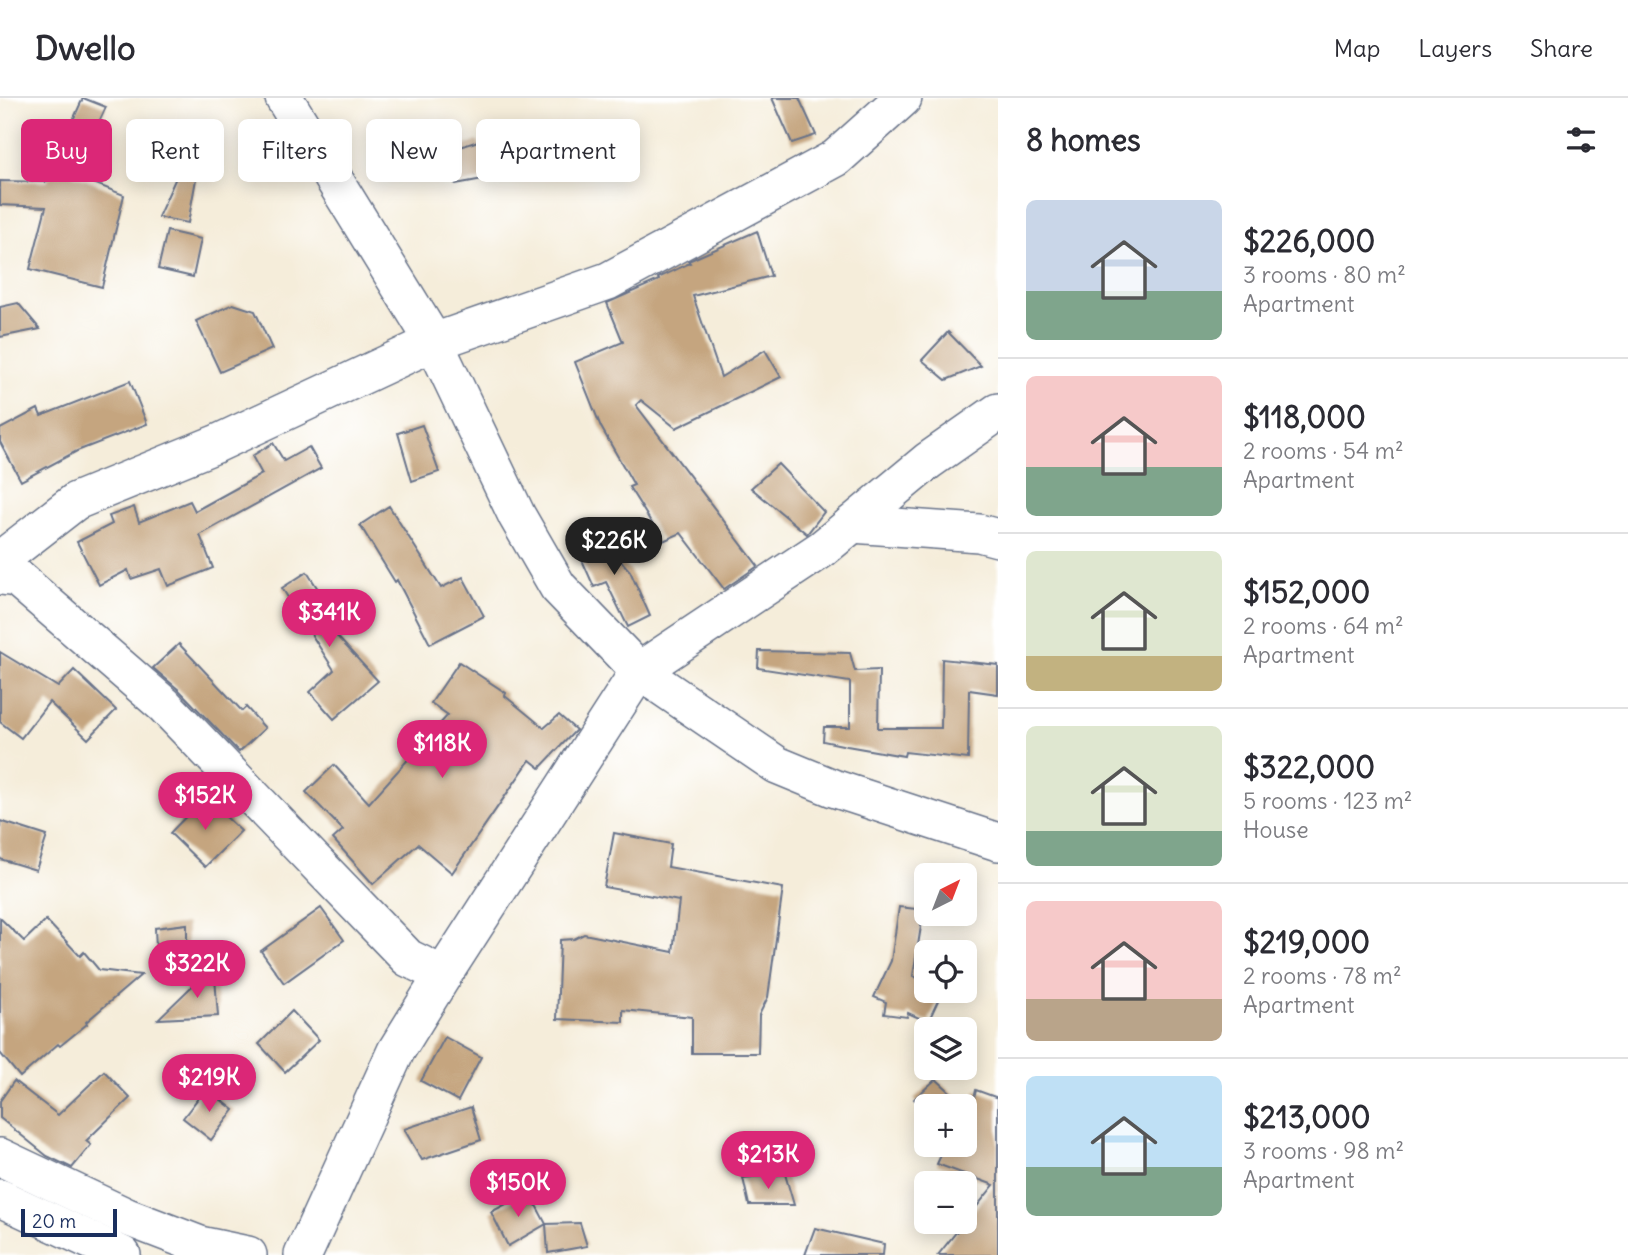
<!DOCTYPE html>
<html lang="en">
<head>
<meta charset="utf-8">
<style>
  :root { --surface:#fff; --page:#f7f7f7; --text:#2b2b33; --muted:#7c7c81; --line:#e1e1e2; --accent:#db2777 }
  body { margin:0; font-family:Delius,sans-serif; background:var(--page); color:var(--text); height:100vh; display:flex; flex-direction:column; font-size:26px; white-space:nowrap }
  * { box-sizing:border-box; margin:0 }
  p { font-size:23px; color:var(--muted) }
  .icon { flex:none; width:38px; height:38px; fill:none; stroke:currentColor; stroke-width:2; stroke-linecap:round; stroke-linejoin:round }
  .map { position:relative; flex:1; overflow:hidden }
  .details { display:flex; flex-direction:column; background:var(--surface); width:630px }
  .details>* { flex:none }
  .guide { position:absolute; left:21px; top:21px; width:665px; height:63px; display:flex; gap:14px }
  .needle { width:46px; rotate:42deg }
  .controls { position:absolute; left:914px; top:765px; display:grid; gap:14px }
  .controls a { display:grid; place-items:center; width:63px; height:63px; border-radius:10px; background:var(--surface); box-shadow:0 4px 18px #0003; font-size:35px }
  .scale { position:absolute; left:21px; bottom:18px; width:96px; box-sizing:border-box; padding-left:7px; border:4px solid #1b2f5e; border-top:0; font-size:19px; line-height:24px; white-space:nowrap; color:#1b2f5e; -webkit-text-stroke:5px #fff; paint-order:stroke }
  .price { position:absolute; translate:-50% -60px; padding:0 16px; border-radius:24px; background:var(--accent); color:#fff; font-size:23px; line-height:46px; filter:drop-shadow(0 2px 4px #0008) }
  .price::after { content:''; position:absolute; left:50%; top:42px; width:21px; height:16px; margin-left:-10px; background:inherit; clip-path:polygon(0 0,100% 0,50% 100%) }
  .price.on { background:#222; color:#fff }
  ul { padding:0; list-style:none }
  li { display:flex; align-items:center; gap:21px; height:175px; padding:0 28px }
  li+li { border-top:2px solid var(--line) }
  li span { display:grid; place-items:center; flex:none; width:196px; height:140px; border-radius:10px; color:#555 }
  li>.icon { margin-inline-start:auto }
  span .icon { width:84px; height:84px; fill:#fffc; stroke-width:1 }
  li b { font-size:30px }
  h2 { display:flex; justify-content:space-between; align-items:center; height:84px; padding:0 28px; font-size:30px }
  .chip { padding:0 24px; border-radius:10px; background:var(--surface); box-shadow:0 4px 18px #0003; font-size:24px; line-height:63px }
  .chip.on { background:var(--accent); color:#fff }
  header { display:flex; align-items:center; gap:42px; box-sizing:border-box; height:98px; padding:0 35px; background:var(--surface); border-bottom:2px solid var(--line) }
  header strong { font-size:33px }
  nav { display:flex; gap:38px; margin-inline-start:auto; font-size:24px }
  main { display:flex; flex:1; min-height:0 }
  .map>svg:first-child { display:block }
  .building { fill:#c5a57f }
  .lines { fill:none; stroke-linecap:round; stroke-linejoin:round }
  .minor-casing { stroke:#677289; stroke-width:40 }
  .minor { stroke:#fff; stroke-width:37 }
</style>
</head>
<body>
<header>
<strong>Dwello</strong>
<nav><a>Map</a><a>Layers</a><a>Share</a></nav>
</header>
<main>
<div class="map">
<svg width="998" height="1157" viewBox="0 0 998 1157">
  <rect width="100%" height="100%" fill="#fff"/>
  <filter id="ink" filterUnits="userSpaceOnUse"><feTurbulence type="fractalNoise" baseFrequency=".0143" numOctaves="2"/><feDisplacementMap in="SourceGraphic" scale="14" xChannelSelector="R" yChannelSelector="G"/><feConvolveMatrix kernelMatrix="1 2 1 2 8 2 1 2 1" color-interpolation-filters="sRGB"/></filter>
  <filter id="wash" filterUnits="userSpaceOnUse"><feTurbulence type="fractalNoise" baseFrequency=".00686" numOctaves="4" result="noise"/><feDisplacementMap in="SourceGraphic" scale="28" xChannelSelector="R" yChannelSelector="G"/><feGaussianBlur stdDeviation="1.57" result="paint"/><feColorMatrix in="noise" values="0 0 0 0 0 0 0 0 0 0 0 0 0 0 0 0 0 1.4 0 .05"/><feComposite in="paint" operator="in"/></filter>
  <g filter="url(#wash)">
    <rect width="100%" height="100%" fill="#f5edda"/>
    <g id="blocks">
      <g class="building">
        <path d="M 83,0 L 106,9 L 85,54 L 63,44 Z"/>
        <path d="M 772,0 L 799,0 L 816,37 L 792,45 Z"/>
        <path d="M 194,40 L 203,43 L 188,125 L 158,119 Z"/>
        <path d="M 478,43 L 494,79 L 456,86 L 442,76 L 440,56 Z"/>
        <path d="M 53,69 L 124,97 L 102,189 L 30,171 L 46,109 L 0,107 L 0,83 L 47,84 Z"/>
        <path d="M 167,133 L 201,141 L 193,179 L 158,171 Z"/>
        <path d="M 757,133 L 771,178 L 693,198 L 721,279 L 765,252 L 781,279 L 676,330 L 641,302 L 636,307 L 758,468 L 724,491 L 681,435 L 663,443 L 629,389 L 634,387 L 601,329 L 575,264 L 623,244 L 607,205 L 659,182 L 658,180 L 690,165 L 688,163 L 693,161 Z"/>
        <path d="M 18,205 L 40,231 L 0,239 L 0,209 Z"/>
        <path d="M 233,206 L 255,213 L 272,251 L 220,274 L 196,223 Z"/>
        <path d="M 948,234 L 981,268 L 946,282 L 922,262 Z"/>
        <path d="M 130,283 L 147,326 L 77,353 L 21,383 L 0,344 L 0,331 L 38,311 L 41,318 Z"/>
        <path d="M 422,327 L 439,374 L 412,383 L 398,335 Z"/>
        <path d="M 273,345 L 284,363 L 309,349 L 321,370 L 200,437 L 213,470 L 168,488 L 161,471 L 131,481 L 128,472 L 99,487 L 77,444 L 112,426 L 109,418 L 134,409 L 139,424 L 190,403 L 195,413 L 262,376 L 252,358 Z"/>
        <path d="M 778,366 L 824,414 L 807,436 L 751,390 Z"/>
        <path d="M 389,408 L 441,490 L 463,479 L 484,518 L 430,546 L 397,482 L 395,484 L 360,427 Z"/>
        <path d="M 585,423 L 630,473 L 650,518 L 628,529 L 606,484 L 594,489 L 582,462 L 593,457 L 578,427 Z"/>
        <path d="M 307,474 L 342,528 L 333,534 L 378,583 L 334,621 L 310,594 L 334,572 L 282,490 Z"/>
        <path d="M 179,546 L 242,613 L 246,609 L 265,630 L 239,654 L 179,592 L 153,570 Z"/>
        <path d="M 759,553 L 850,555 L 855,573 L 879,572 L 878,630 L 941,630 L 942,561 L 998,567 L 998,596 L 969,592 L 968,661 L 905,654 L 904,658 L 847,648 L 823,643 L 824,629 L 850,629 L 850,584 L 758,570 Z"/>
        <path d="M 0,554 L 58,589 L 74,572 L 116,612 L 88,641 L 49,604 L 21,640 L 0,624 Z"/>
        <path d="M 459,564 L 506,595 L 505,598 L 544,630 L 559,617 L 576,632 L 540,670 L 530,662 L 452,775 L 418,746 L 373,786 L 333,741 L 343,732 L 306,694 L 334,667 L 369,705 L 448,617 L 431,605 Z"/>
        <path d="M 205,699 L 241,733 L 205,769 L 170,735 Z"/>
        <path d="M 0,723 L 47,738 L 36,772 L 0,761 Z"/>
        <path d="M 614,735 L 671,746 L 668,769 L 783,790 L 768,899 L 759,917 L 758,955 L 692,955 L 692,919 L 623,912 L 623,924 L 557,921 L 560,842 L 574,841 L 584,836 L 673,854 L 679,803 L 604,789 Z"/>
        <path d="M 918,808 L 924,810 L 913,878 L 926,884 L 926,892 L 943,892 L 928,924 L 908,915 L 907,919 L 884,916 L 886,904 L 874,899 L 891,863 L 899,809 L 916,811 Z"/>
        <path d="M 321,810 L 344,842 L 284,885 L 261,853 Z"/>
        <path d="M 0,820 L 24,843 L 46,822 L 80,858 L 84,854 L 99,872 L 141,877 L 86,924 L 87,926 L 60,948 L 58,946 L 20,979 L 0,955 Z"/>
        <path d="M 187,826 L 187,846 L 157,871 L 155,830 Z"/>
        <path d="M 214,867 L 218,918 L 158,921 Z"/>
        <path d="M 292,913 L 319,942 L 285,974 L 259,946 Z"/>
        <path d="M 445,939 L 481,959 L 458,1003 L 421,983 Z"/>
        <path d="M 104,973 L 130,1000 L 86,1043 L 91,1047 L 72,1070 L 47,1058 L 0,1020 L 0,1003 L 14,983 L 58,1017 Z"/>
        <path d="M 936,981 L 971,1013 L 976,992 L 998,1000 L 998,1157 L 938,1157 L 994,1087 L 937,1066 L 946,1046 L 964,1046 L 964,1008 L 926,1008 L 926,1014 L 914,1001 Z"/>
        <path d="M 206,990 L 234,1012 L 211,1042 L 183,1020 Z"/>
        <path d="M 471,1009 L 481,1042 L 422,1062 L 404,1031 Z"/>
        <path d="M 785,1076 L 794,1107 L 749,1107 L 743,1080 Z"/>
        <path d="M 529,1094 L 546,1126 L 508,1148 L 491,1114 Z"/>
        <path d="M 580,1125 L 587,1148 L 548,1155 L 546,1126 Z"/>
        <path d="M 815,1130 L 884,1146 L 883,1157 L 805,1157 Z"/>
      </g>
    </g>
  </g>
  <g filter="url(#ink)">
    <use href="#blocks" fill-opacity="0" stroke="#677289" stroke-width="2"/>
    <g class="lines">
      <g class="minor-casing">
        <g id="minor">
          <path d="M 284,0 L 434,244 L 517,418 L 558,489 L 639,573 L 777,667 L 833,690 L 998,744"/>
          <path d="M 852,426 L 979,435 L 998,440"/>
          <path d="M 0,462 L 76,403 L 216,346 L 434,244 L 608,183 L 836,60 L 903,0"/>
          <path d="M 0,478 L 17,480 L 164,607 L 408,860 L 443,877"/>
          <path d="M 0,1059 L 127,1119 L 200,1147 L 248,1157"/>
          <path d="M 0,1100 L 122,1157"/>
          <path d="M 303,1157 L 396,953 L 443,877 L 639,573 L 822,451 L 928,363 L 998,314"/>
        </g>
      </g>
      <use href="#minor" class="minor"/>
    </g>
  </g>
</svg>
<div class="controls">
<a><svg class="needle" viewBox="-14 -14 28 28"><path d="M0-13l5 13h-10z" fill="#e53935"/><path d="M0 13l5-13h-10z" fill="#7c7c81"/></svg></a>
<a><svg class="icon" aria-label="locate" viewBox="0 0 24 24"><circle cx="12" cy="12" r="6"/><path d="M12 2v4M12 18v4M2 12h4M18 12h4"/></svg></a>
<a><svg class="icon" aria-label="layers" viewBox="0 0 24 24"><path d="M12 4l9 5-9 5-9-5zM3 14l9 5 9-5"/></svg></a>
<a>+</a>
<a>−</a>
</div>
<div class="scale">20 m</div>
<b class="price on" style="left:614px;top:479px">$226K</b>
<b class="price" style="left:329px;top:551px">$341K</b>
<b class="price" style="left:442px;top:682px">$118K</b>
<b class="price" style="left:205px;top:734px">$152K</b>
<b class="price" style="left:197px;top:902px">$322K</b>
<b class="price" style="left:209px;top:1016px">$219K</b>
<b class="price" style="left:768px;top:1093px">$213K</b>
<b class="price" style="left:518px;top:1121px">$150K</b>
<div class="guide">
<a class="chip on">Buy</a>
<a class="chip">Rent</a>
<a class="chip">Filters</a>
<a class="chip">New</a>
<a class="chip">Apartment</a>
</div>
</div>
<section class="details">
<h2>8 homes<svg class="icon" aria-label="filters" viewBox="0 0 24 24"><path d="M4 7h16M4 17h16"/><circle cx="9" cy="7" r="2"/><circle cx="15" cy="17" r="2"/></svg></h2>
<ul>
<li><span style="background:linear-gradient(#c9d6e8 65%,#7fa58c 0)"><svg class="icon" aria-label="home" viewBox="0 0 24 24"><path d="M3 11l9-7 9 7M6 9v11h12V9"/></svg></span><div><b>$226,000</b><p>3 rooms · 80 m²</p><p>Apartment</p></div></li>
<li><span style="background:linear-gradient(#f6c9c9 65%,#7fa58c 0)"><svg class="icon" aria-label="home" viewBox="0 0 24 24"><path d="M3 11l9-7 9 7M6 9v11h12V9"/></svg></span><div><b>$118,000</b><p>2 rooms · 54 m²</p><p>Apartment</p></div></li>
<li><span style="background:linear-gradient(#dfe7d0 75%,#c2b280 0)"><svg class="icon" aria-label="home" viewBox="0 0 24 24"><path d="M3 11l9-7 9 7M6 9v11h12V9"/></svg></span><div><b>$152,000</b><p>2 rooms · 64 m²</p><p>Apartment</p></div></li>
<li><span style="background:linear-gradient(#dfe7d0 75%,#7fa58c 0)"><svg class="icon" aria-label="home" viewBox="0 0 24 24"><path d="M3 11l9-7 9 7M6 9v11h12V9"/></svg></span><div><b>$322,000</b><p>5 rooms · 123 m²</p><p>House</p></div></li>
<li><span style="background:linear-gradient(#f6c9c9 70%,#b9a48a 0)"><svg class="icon" aria-label="home" viewBox="0 0 24 24"><path d="M3 11l9-7 9 7M6 9v11h12V9"/></svg></span><div><b>$219,000</b><p>2 rooms · 78 m²</p><p>Apartment</p></div></li>
<li><span style="background:linear-gradient(#bfe0f5 65%,#7fa58c 0)"><svg class="icon" aria-label="home" viewBox="0 0 24 24"><path d="M3 11l9-7 9 7M6 9v11h12V9"/></svg></span><div><b>$213,000</b><p>3 rooms · 98 m²</p><p>Apartment</p></div></li>
</ul>
</section>
</main>
</body>
</html>
